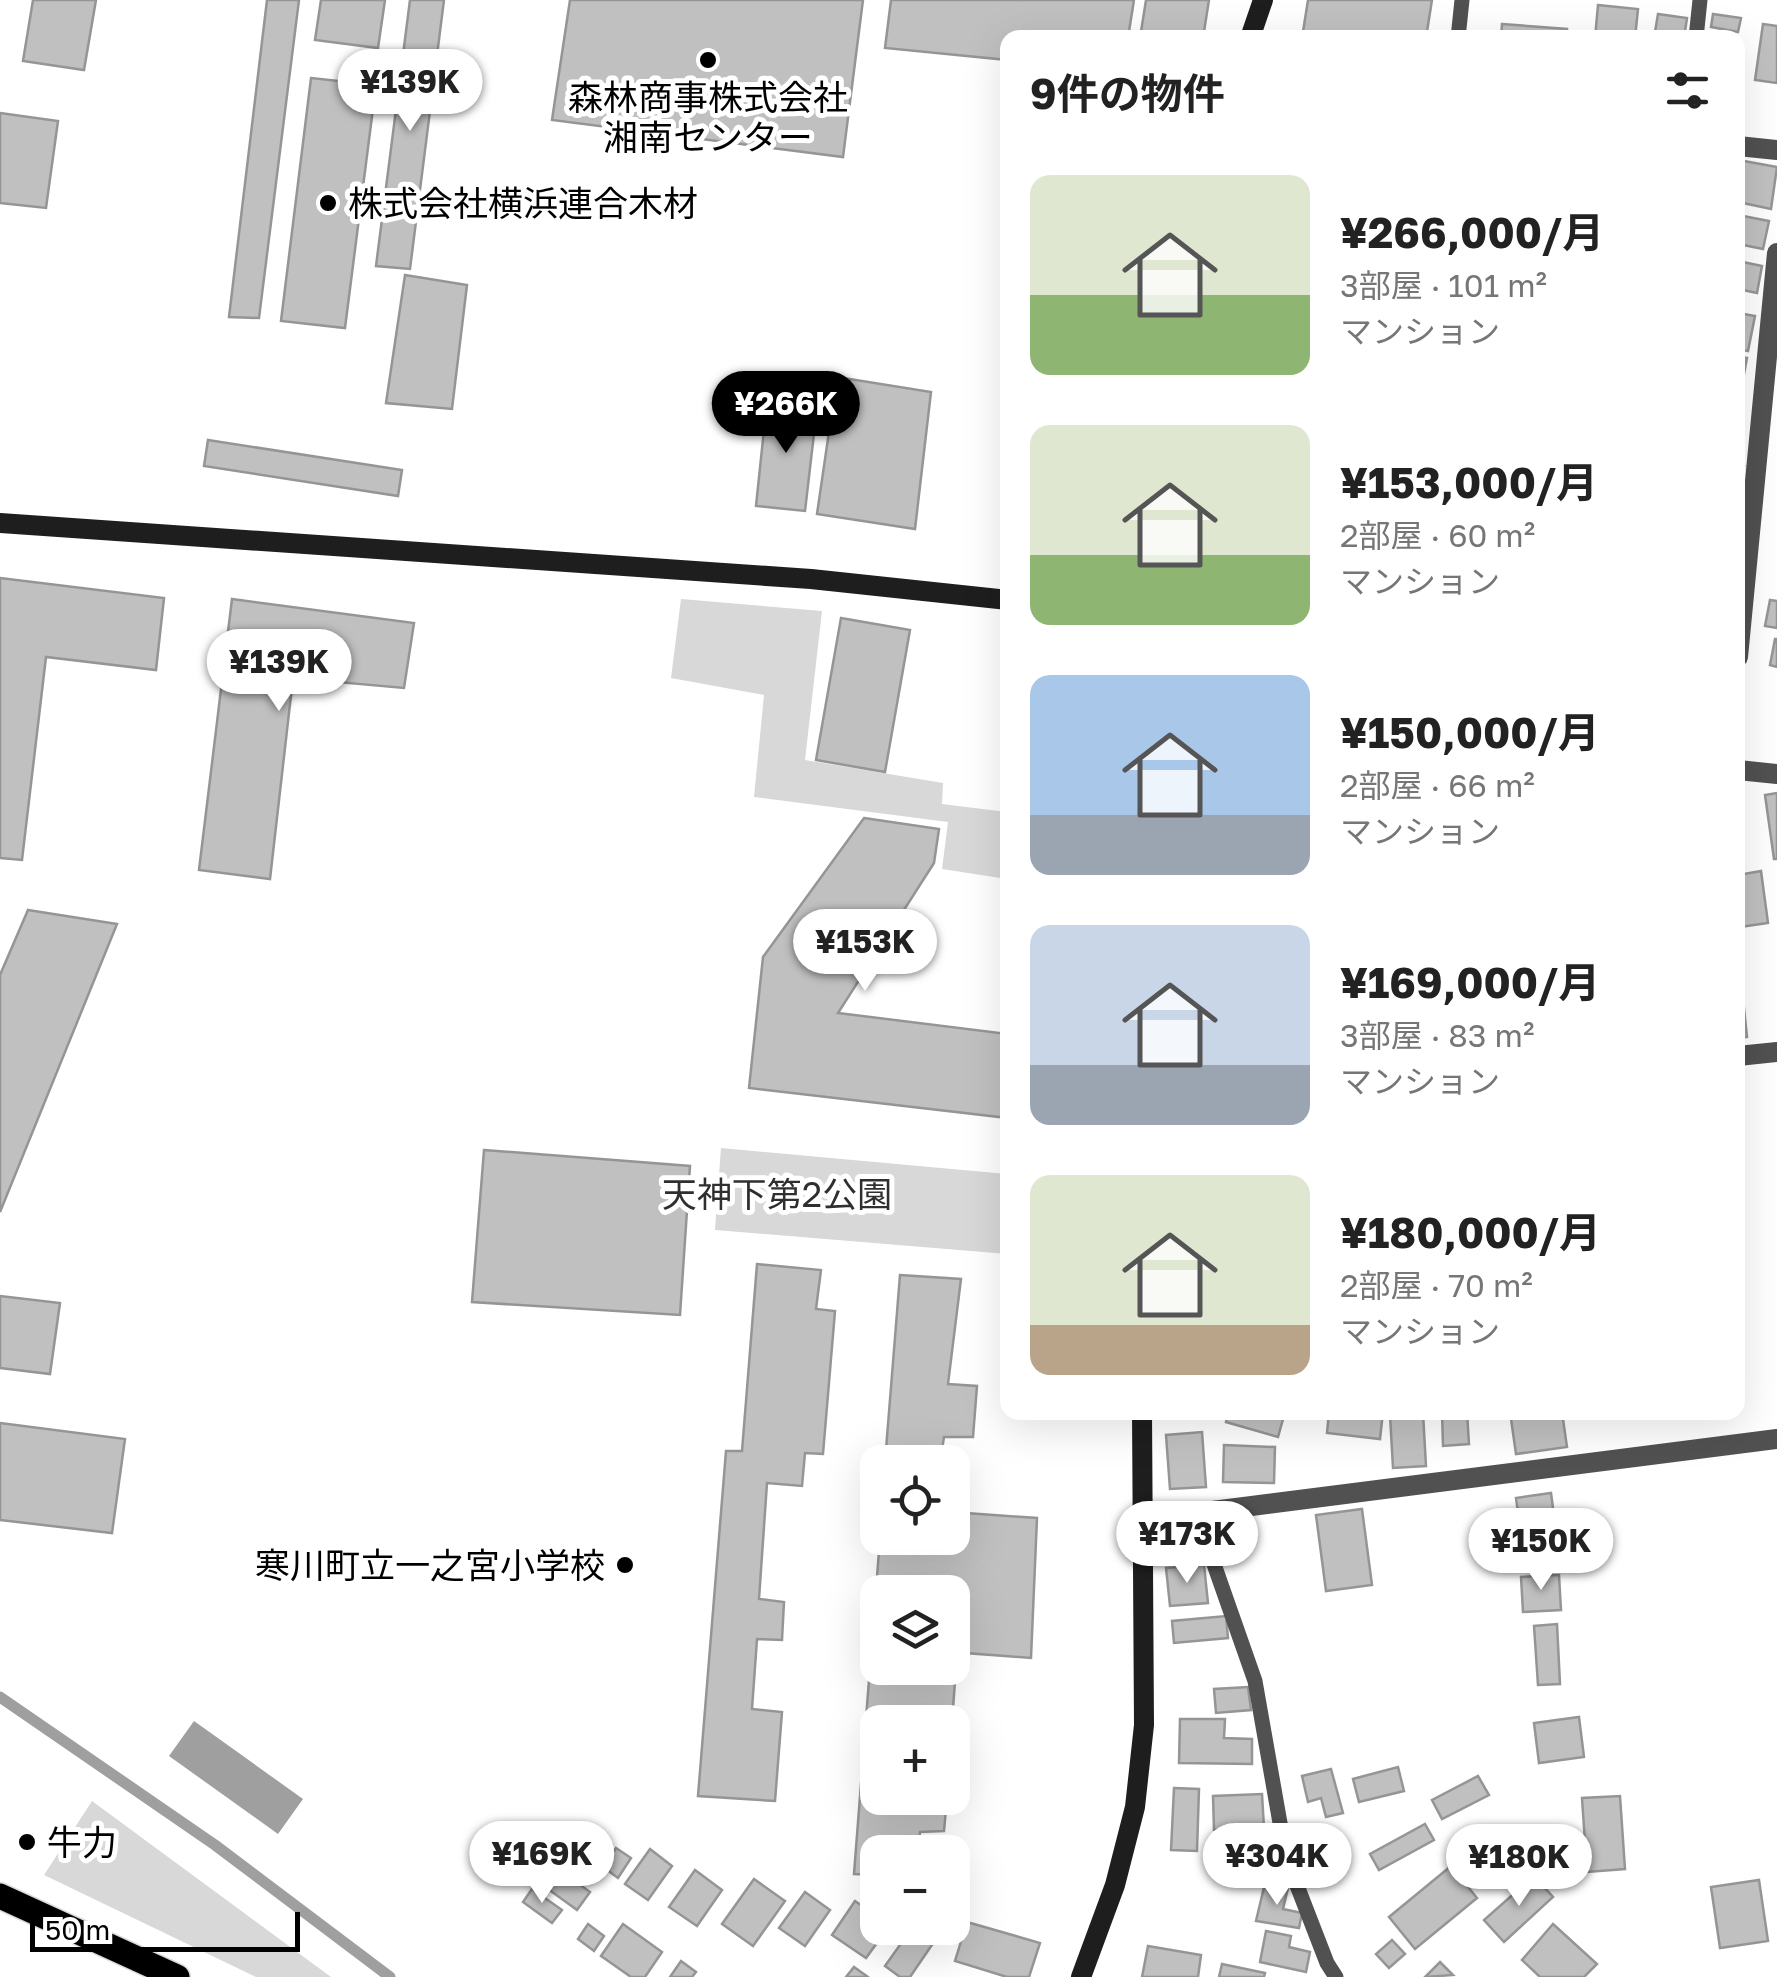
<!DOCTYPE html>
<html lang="ja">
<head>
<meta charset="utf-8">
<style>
  :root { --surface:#fff; --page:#f6f6f6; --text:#222; --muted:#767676; --accent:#000 }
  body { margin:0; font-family:"Golos Text","Noto Sans JP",sans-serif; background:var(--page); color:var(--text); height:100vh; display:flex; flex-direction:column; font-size:38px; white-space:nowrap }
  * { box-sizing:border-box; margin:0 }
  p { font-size:32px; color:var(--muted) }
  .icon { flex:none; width:55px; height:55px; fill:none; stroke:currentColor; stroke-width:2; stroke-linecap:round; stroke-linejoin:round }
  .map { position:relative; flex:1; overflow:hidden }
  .panel { position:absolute; left:1000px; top:30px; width:745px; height:1390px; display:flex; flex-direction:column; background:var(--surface); border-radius:20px; box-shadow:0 10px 40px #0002 }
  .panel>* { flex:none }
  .buttons { position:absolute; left:860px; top:1445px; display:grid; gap:20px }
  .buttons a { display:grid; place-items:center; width:110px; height:110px; border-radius:20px; background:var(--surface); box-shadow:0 10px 40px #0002; font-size:50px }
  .scale { position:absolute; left:30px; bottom:25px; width:270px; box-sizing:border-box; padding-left:10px; border:5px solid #000; border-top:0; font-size:28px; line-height:35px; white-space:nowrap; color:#000; -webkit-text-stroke:8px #fff; paint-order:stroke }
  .price { position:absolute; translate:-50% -85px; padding:0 22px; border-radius:35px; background:#fff; color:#222; font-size:32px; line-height:65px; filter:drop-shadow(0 2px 5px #0008) }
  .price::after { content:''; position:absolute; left:50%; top:60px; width:30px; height:22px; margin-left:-15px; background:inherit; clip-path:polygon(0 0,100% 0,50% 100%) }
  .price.active { background:var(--accent); color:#fff }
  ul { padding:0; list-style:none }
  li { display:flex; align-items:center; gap:30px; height:250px; padding:0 30px }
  li span { display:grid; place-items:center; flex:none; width:280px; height:200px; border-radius:20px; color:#555 }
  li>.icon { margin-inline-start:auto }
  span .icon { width:120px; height:120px; fill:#fffc; stroke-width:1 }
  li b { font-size:42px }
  h2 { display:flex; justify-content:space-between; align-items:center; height:120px; padding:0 30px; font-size:42px }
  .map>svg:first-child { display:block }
  .green { fill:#d8d8d8 }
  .water { fill:#9f9f9f }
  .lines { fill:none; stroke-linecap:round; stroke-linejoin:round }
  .stream { stroke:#9f9f9f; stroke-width:11 }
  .building { fill:#c0c0c0; stroke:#959595; stroke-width:2.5 }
  .primary-casing { stroke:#dbdbdb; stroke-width:28 }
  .lane { stroke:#515151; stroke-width:15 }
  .street { stroke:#515151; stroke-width:20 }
  .secondary { stroke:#1e1e1e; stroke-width:20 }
  .primary { stroke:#000; stroke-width:25 }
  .poi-dot { fill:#000; stroke:#fff; stroke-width:4 }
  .labels { text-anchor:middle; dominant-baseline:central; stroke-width:10; stroke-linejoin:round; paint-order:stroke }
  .poi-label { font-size:35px; fill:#000; stroke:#fff; text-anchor:start }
  .park-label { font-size:35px; fill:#2f2f2f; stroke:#fff }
</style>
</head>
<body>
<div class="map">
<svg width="1777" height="1977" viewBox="0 0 1777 1977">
  <rect width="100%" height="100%" fill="#fff"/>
  <g class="green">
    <path d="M 681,599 L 822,611 L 805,760 L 943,783 L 942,804 L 1007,812 L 1007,879 L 942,869 L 948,822 L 754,797 L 764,695 L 671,678 Z"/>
    <path d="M 721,1148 L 1007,1174 L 1007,1254 L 715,1230 Z"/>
    <path d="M 92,1801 L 331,1977 L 256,1977 L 44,1875 Z"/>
  </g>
  <path class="water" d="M 194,1721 L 303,1799 L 278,1834 L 169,1756 Z"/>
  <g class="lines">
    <path class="stream" d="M 0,1697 L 215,1845 L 390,1977"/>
  </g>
  <g class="building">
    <path d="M 33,0 L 96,0 L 84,70 L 23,61 Z"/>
    <path d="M 267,0 L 299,0 L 259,318 L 229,317 Z"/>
    <path d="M 321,0 L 385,0 L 378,48 L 315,40 Z"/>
    <path d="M 410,0 L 444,0 L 410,269 L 376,266 Z"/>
    <path d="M 570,0 L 863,0 L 843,157 L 552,120 Z"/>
    <path d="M 891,0 L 1134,0 L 1128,38 L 1008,38 L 1008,60 L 885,48 Z"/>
    <path d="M 1146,0 L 1209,0 L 1203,38 L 1140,38 Z"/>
    <path d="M 1308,0 L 1432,0 L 1426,38 L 1302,38 Z"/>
    <path d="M 1598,5 L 1638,9 L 1635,38 L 1595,38 Z"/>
    <path d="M 1658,14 L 1687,18 L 1684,38 L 1654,38 Z"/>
    <path d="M 1713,14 L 1741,18 L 1738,32 L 1711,27 Z"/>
    <path d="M 1502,24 L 1567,29 L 1567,38 L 1501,38 Z"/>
    <path d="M 1763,24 L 1777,26 L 1777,83 L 1755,80 Z"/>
    <path d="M 311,78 L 376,85 L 345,328 L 281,321 Z"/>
    <path d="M 0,113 L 58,121 L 46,208 L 0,203 Z"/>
    <path d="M 1744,161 L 1777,167 L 1771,209 L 1738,202 Z"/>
    <path d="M 1738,215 L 1769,221 L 1763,249 L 1738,244 Z"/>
    <path d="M 1738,261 L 1762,266 L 1757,293 L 1738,289 Z"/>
    <path d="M 405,275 L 467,285 L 452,409 L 386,403 Z"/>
    <path d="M 1738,313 L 1755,316 L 1748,351 L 1738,349 Z"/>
    <path d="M 1738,356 L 1747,358 L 1739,401 L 1738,400 Z"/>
    <path d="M 837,377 L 931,392 L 915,529 L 817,514 Z"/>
    <path d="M 767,401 L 817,408 L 805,511 L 756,506 Z"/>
    <path d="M 208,440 L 402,470 L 398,496 L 204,466 Z"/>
    <path d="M 1738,465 L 1744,466 L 1738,503 Z"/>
    <path d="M 0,578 L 164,598 L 156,670 L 46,657 L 22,860 L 0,858 Z"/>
    <path d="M 232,599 L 414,623 L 404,688 L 293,678 L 270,879 L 199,870 Z"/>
    <path d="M 1770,600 L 1777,601 L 1777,628 L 1765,626 Z"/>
    <path d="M 841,618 L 910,630 L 885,772 L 816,760 Z"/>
    <path d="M 1775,639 L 1777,639 L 1777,667 L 1770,665 Z"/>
    <path d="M 1777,793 L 1777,859 L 1774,859 L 1765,795 Z"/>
    <path d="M 864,818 L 939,829 L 934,863 L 838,1013 L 1008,1034 L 1008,1118 L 749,1088 L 763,957 Z"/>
    <path d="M 1761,871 L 1768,923 L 1740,927 L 1738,875 Z"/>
    <path d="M 28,910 L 117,924 L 0,1212 L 0,975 Z"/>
    <path d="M 1738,989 L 1742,989 L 1747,1037 L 1738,1038 Z"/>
    <path d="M 484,1150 L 690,1166 L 680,1315 L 472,1302 Z"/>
    <path d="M 757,1264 L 821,1270 L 816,1309 L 835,1311 L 823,1454 L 805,1453 L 802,1486 L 767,1483 L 759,1599 L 784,1602 L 782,1640 L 757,1639 L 752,1709 L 782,1712 L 775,1801 L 698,1796 L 726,1451 L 742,1451 Z"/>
    <path d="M 900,1275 L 961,1279 L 948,1384 L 977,1386 L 973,1437 L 944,1437 L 940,1462 L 885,1462 Z"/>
    <path d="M 0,1296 L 60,1303 L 50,1374 L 0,1368 Z"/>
    <path d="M 1228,1412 L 1285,1412 L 1278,1437 L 1226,1422 Z"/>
    <path d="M 1329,1412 L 1383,1412 L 1380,1439 L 1327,1433 Z"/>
    <path d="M 1442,1412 L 1467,1412 L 1469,1444 L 1443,1446 Z"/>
    <path d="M 1510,1412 L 1562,1412 L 1567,1447 L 1516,1454 Z"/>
    <path d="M 1423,1413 L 1426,1466 L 1393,1468 L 1390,1415 Z"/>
    <path d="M 0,1423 L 125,1439 L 112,1533 L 0,1520 Z"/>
    <path d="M 1202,1432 L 1206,1487 L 1170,1489 L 1166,1435 Z"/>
    <path d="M 1224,1445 L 1275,1447 L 1274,1483 L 1223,1482 Z"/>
    <path d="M 1551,1493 L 1559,1553 L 1524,1558 L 1516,1498 Z"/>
    <path d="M 1362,1509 L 1372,1585 L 1326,1591 L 1316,1515 Z"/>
    <path d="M 952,1512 L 1037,1518 L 1031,1658 L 952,1652 L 952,1592 L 878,1592 L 878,1668 L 956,1667 L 952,1723 L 878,1722 L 878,1798 L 947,1798 L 944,1831 L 920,1832 L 918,1852 L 878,1852 L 878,1875 L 854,1874 L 880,1538 L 952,1538 Z"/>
    <path d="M 1204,1565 L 1208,1603 L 1170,1606 L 1166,1568 Z"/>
    <path d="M 1559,1575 L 1561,1610 L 1523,1612 L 1521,1577 Z"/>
    <path d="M 1226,1616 L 1228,1638 L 1174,1643 L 1172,1621 Z"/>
    <path d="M 1557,1624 L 1560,1684 L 1538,1685 L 1534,1626 Z"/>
    <path d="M 1248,1687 L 1251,1710 L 1216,1713 L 1214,1689 Z"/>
    <path d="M 1579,1717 L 1584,1757 L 1539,1763 L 1534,1723 Z"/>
    <path d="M 1180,1719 L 1225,1719 L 1224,1738 L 1252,1739 L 1252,1764 L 1179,1763 Z"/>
    <path d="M 1398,1767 L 1404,1791 L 1359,1802 L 1353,1779 Z"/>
    <path d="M 1331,1769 L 1343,1813 L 1326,1817 L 1321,1798 L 1308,1802 L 1302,1776 Z"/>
    <path d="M 1478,1776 L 1489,1795 L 1442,1819 L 1432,1800 Z"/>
    <path d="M 1174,1788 L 1199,1789 L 1197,1851 L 1171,1850 Z"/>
    <path d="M 1262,1794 L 1264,1828 L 1214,1830 L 1213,1796 Z"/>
    <path d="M 1620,1796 L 1625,1869 L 1587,1872 L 1582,1798 Z"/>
    <path d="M 1425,1824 L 1434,1840 L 1379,1870 L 1370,1854 Z"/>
    <path d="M 1214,1838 L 1268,1839 L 1267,1862 L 1214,1861 Z"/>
    <path d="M 616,1848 L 631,1858 L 618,1878 L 603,1867 Z"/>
    <path d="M 650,1849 L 672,1866 L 648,1900 L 625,1884 Z"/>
    <path d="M 539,1855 L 590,1892 L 577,1910 L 526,1873 Z"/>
    <path d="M 1451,1866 L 1477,1898 L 1415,1949 L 1389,1917 Z"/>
    <path d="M 695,1870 L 722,1890 L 697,1926 L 669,1907 Z"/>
    <path d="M 1534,1876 L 1553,1897 L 1504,1942 L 1484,1920 Z"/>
    <path d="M 754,1879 L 785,1901 L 753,1946 L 722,1924 Z"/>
    <path d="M 1759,1880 L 1768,1941 L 1720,1948 L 1711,1887 Z"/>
    <path d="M 1265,1883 L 1288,1888 L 1283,1909 L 1302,1913 L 1299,1928 L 1256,1921 Z"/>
    <path d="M 532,1889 L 562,1910 L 552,1923 L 523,1902 Z"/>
    <path d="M 805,1892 L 830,1910 L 805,1946 L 779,1928 Z"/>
    <path d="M 855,1901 L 878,1917 L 878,1928 L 888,1928 L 866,1958 L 832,1935 Z"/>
    <path d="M 967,1922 L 1040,1943 L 1029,1977 L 1007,1977 L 955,1961 Z"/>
    <path d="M 588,1924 L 604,1936 L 594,1951 L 578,1939 Z"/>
    <path d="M 623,1924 L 662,1952 L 645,1977 L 631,1977 L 601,1956 Z"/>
    <path d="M 1553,1924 L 1597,1964 L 1584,1977 L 1540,1977 L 1522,1960 Z"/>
    <path d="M 912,1928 L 926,1928 L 938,1936 L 910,1977 L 900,1977 L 885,1966 Z"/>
    <path d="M 1266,1931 L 1291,1936 L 1289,1947 L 1310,1952 L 1306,1972 L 1260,1962 Z"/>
    <path d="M 1392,1940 L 1405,1954 L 1389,1968 L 1376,1954 Z"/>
    <path d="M 1148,1946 L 1201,1955 L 1198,1977 L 1142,1977 Z"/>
    <path d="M 681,1961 L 696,1972 L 692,1977 L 670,1977 Z"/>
    <path d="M 1440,1962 L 1453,1975 L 1425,1977 Z"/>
    <path d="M 1222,1964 L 1265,1973 L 1264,1977 L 1219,1977 Z"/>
    <path d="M 854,1967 L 868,1977 L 846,1977 Z"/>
  </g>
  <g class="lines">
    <g class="primary-casing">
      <path id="primary" d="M 0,1896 L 177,1977"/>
    </g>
    <g class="lane">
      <path d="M 1458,38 L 1462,0"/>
      <path d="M 1696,38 L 1700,0"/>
      <path d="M 1196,1513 L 1255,1681 L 1286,1857 L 1327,1963 L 1336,1977"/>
    </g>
    <g class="street">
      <path d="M 1738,146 L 1777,150"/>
      <path d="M 1738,657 L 1777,253"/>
      <path d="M 1738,770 L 1777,774"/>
      <path d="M 1738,1056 L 1777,1052"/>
      <path d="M 1142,1520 L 1777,1439"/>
    </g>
    <g class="secondary">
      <path d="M 1250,38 L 1263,0"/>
      <path d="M 0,523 L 811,579 L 1008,600"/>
      <path d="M 1081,1977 L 1115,1885 L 1135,1807 L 1144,1725 L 1142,1412"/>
    </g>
    <use href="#primary" class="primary"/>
  </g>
  <g class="poi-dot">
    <circle cx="708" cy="60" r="10"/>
    <circle cx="328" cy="203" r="10"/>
    <circle cx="625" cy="1565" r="10"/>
    <circle cx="27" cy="1842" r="10"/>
  </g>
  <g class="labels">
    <g class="poi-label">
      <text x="708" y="97" text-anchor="middle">森林商事株式会社<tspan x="708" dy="40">湘南センター</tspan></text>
      <text x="348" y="203">株式会社横浜連合木材</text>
      <text x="605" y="1565" text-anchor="end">寒川町立一之宮小学校</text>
      <text x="47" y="1842">牛力</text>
    </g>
    <g class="park-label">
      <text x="777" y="1194">天神下第2公園</text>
    </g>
  </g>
</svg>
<div class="buttons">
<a><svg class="icon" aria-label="locate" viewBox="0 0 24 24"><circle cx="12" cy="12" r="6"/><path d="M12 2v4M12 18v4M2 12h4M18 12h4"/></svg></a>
<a><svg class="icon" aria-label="layers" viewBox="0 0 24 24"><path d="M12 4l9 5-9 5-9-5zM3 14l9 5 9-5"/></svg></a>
<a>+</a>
<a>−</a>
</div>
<div class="scale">50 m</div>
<b class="price" style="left:410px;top:134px">¥139K</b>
<b class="price active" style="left:786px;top:456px">¥266K</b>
<b class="price" style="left:279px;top:714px">¥139K</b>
<b class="price" style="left:865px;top:994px">¥153K</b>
<b class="price" style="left:1187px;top:1586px">¥173K</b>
<b class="price" style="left:1541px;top:1593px">¥150K</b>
<b class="price" style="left:542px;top:1906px">¥169K</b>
<b class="price" style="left:1277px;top:1908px">¥304K</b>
<b class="price" style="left:1519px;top:1909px">¥180K</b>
<section class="panel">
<h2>9件の物件<svg class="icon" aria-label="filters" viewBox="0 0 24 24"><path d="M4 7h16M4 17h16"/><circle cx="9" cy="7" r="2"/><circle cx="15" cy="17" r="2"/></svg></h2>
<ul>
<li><span style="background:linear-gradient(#dfe7d0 60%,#8fb573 0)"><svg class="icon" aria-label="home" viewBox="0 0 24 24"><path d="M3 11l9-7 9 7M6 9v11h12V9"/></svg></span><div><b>¥266,000/月</b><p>3部屋 · 101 m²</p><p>マンション</p></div></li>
<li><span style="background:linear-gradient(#dfe7d0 65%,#8fb573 0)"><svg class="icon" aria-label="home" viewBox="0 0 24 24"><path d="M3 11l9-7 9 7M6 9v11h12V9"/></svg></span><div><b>¥153,000/月</b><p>2部屋 · 60 m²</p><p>マンション</p></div></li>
<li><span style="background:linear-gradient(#a9c7e8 70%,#9aa5b1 0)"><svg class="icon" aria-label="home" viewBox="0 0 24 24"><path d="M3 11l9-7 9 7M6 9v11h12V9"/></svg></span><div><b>¥150,000/月</b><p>2部屋 · 66 m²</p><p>マンション</p></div></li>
<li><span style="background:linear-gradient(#c9d6e8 70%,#9aa5b1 0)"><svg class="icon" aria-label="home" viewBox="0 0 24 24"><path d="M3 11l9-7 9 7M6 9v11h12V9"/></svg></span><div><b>¥169,000/月</b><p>3部屋 · 83 m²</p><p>マンション</p></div></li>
<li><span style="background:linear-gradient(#dfe7d0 75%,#b9a48a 0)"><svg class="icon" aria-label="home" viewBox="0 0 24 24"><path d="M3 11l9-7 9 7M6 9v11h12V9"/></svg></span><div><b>¥180,000/月</b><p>2部屋 · 70 m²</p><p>マンション</p></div></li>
</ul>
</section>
</div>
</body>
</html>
